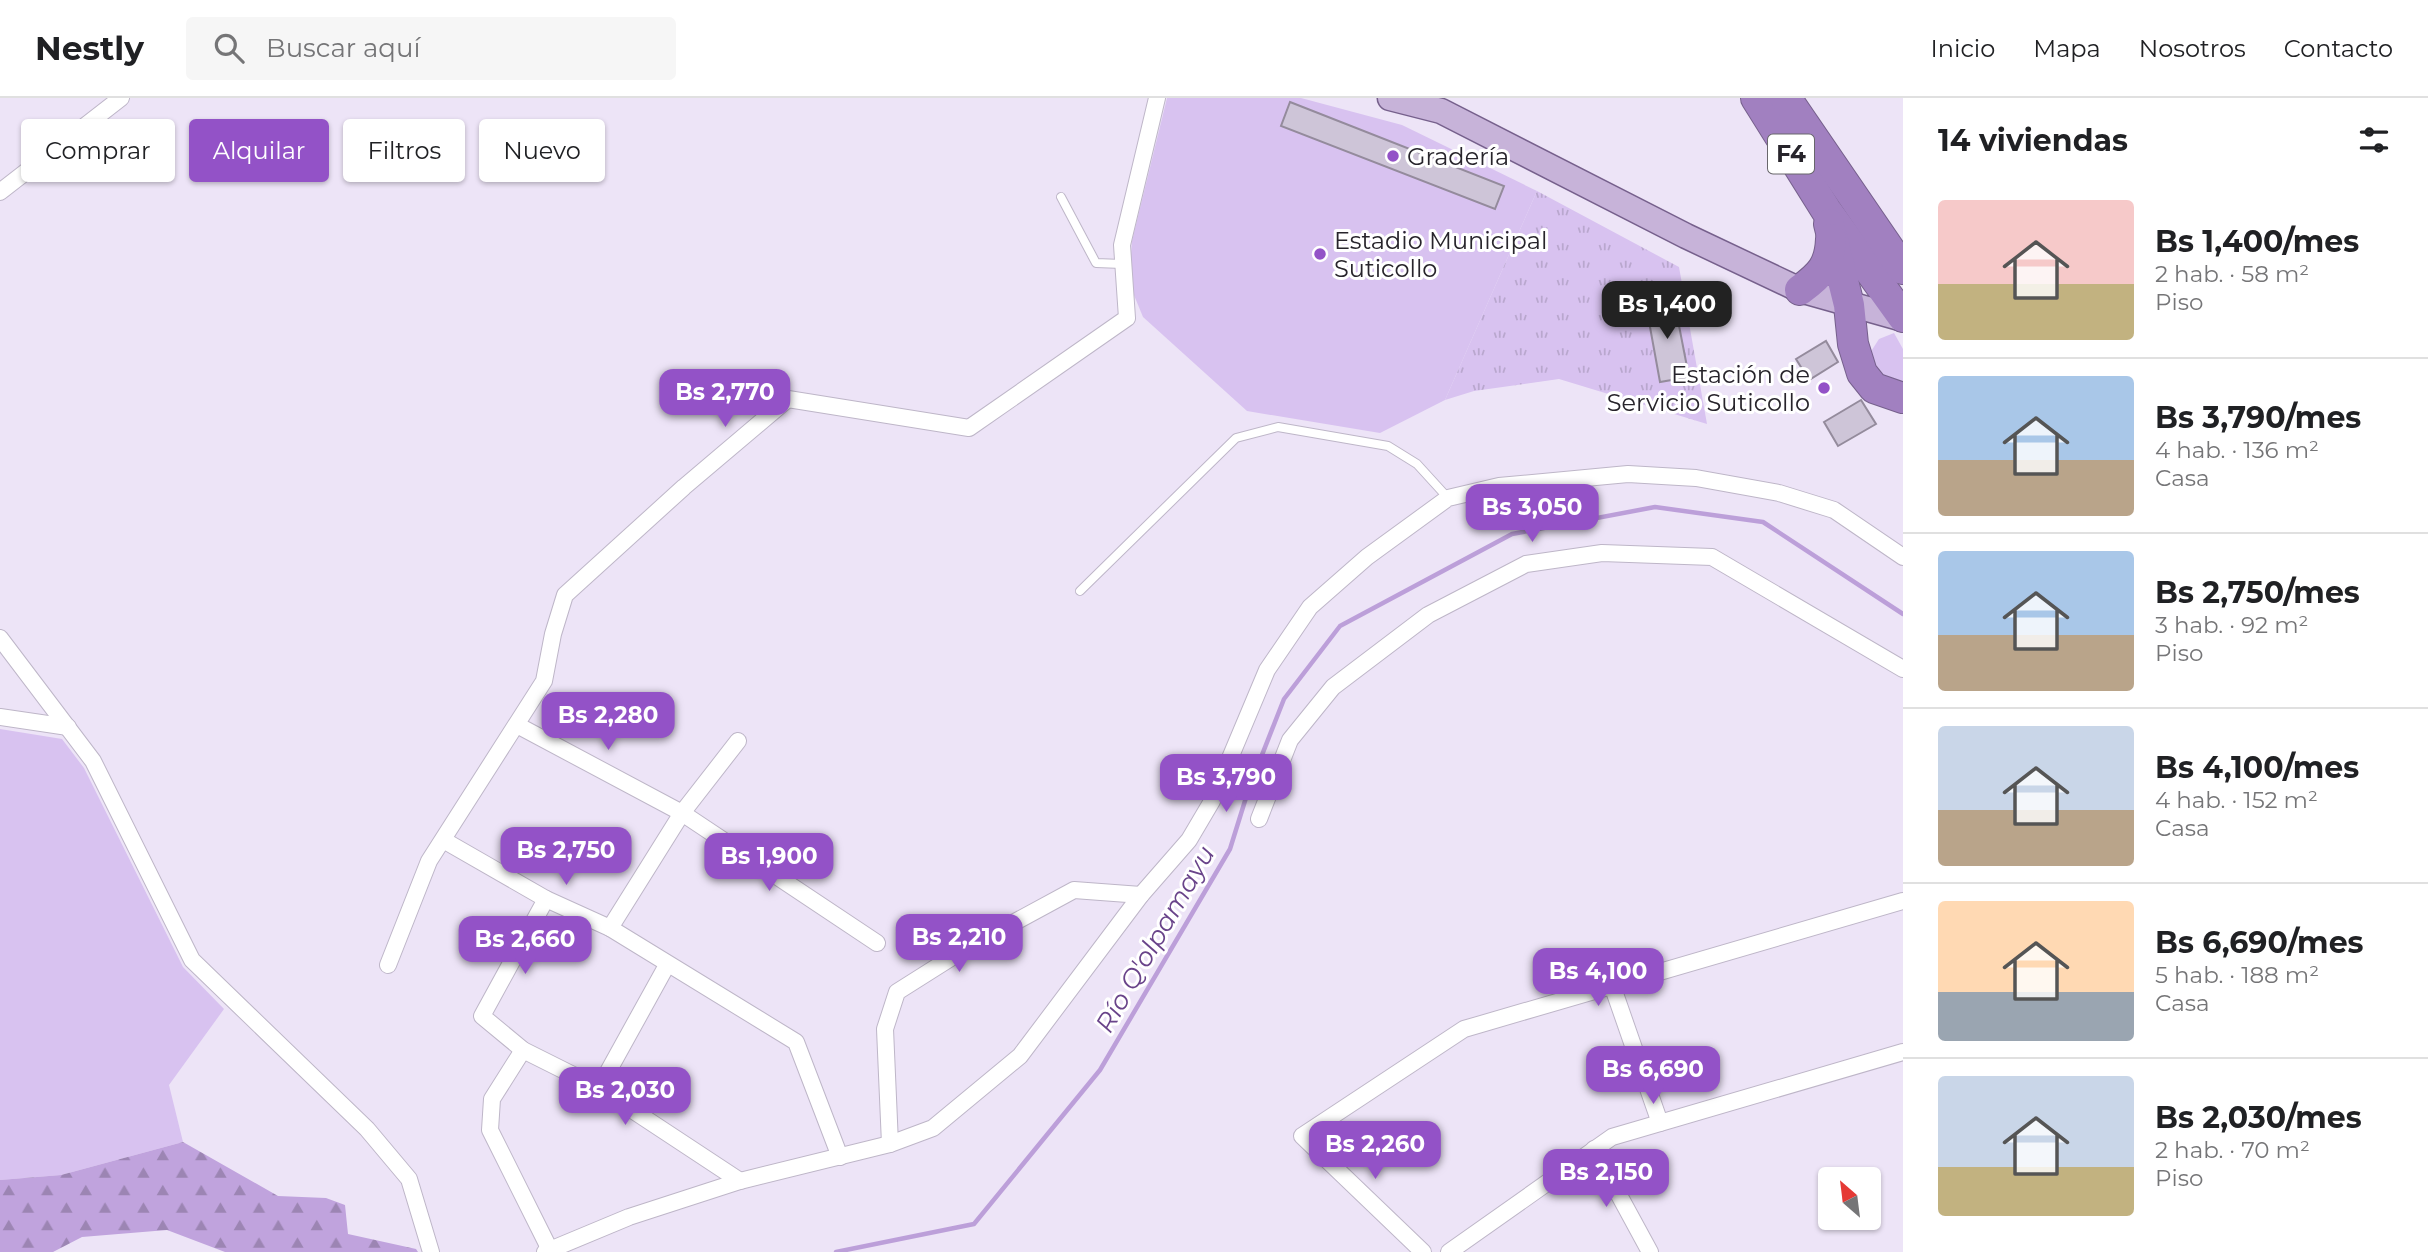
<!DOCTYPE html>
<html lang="es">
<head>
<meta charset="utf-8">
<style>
  :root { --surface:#fff; --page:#f6f6f6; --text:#202124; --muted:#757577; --line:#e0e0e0; --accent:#9352c7 }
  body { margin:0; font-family:Montserrat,sans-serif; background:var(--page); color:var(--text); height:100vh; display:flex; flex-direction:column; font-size:26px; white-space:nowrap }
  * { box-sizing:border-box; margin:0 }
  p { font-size:23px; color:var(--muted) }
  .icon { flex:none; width:38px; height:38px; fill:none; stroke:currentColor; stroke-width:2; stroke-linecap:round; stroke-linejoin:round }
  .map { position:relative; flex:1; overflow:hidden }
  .panel { display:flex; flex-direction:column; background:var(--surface); width:525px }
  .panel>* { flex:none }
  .hud { position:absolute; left:21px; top:21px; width:665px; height:63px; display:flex; gap:14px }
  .needle { width:46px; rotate:332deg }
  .controls { position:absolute; left:1818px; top:1069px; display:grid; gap:14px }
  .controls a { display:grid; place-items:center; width:63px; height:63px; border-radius:7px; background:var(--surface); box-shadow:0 2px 5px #0004; font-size:35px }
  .price { position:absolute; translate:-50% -60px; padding:0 16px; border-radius:14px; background:var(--accent); color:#fff; font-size:23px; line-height:46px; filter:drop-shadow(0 2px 4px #0008) }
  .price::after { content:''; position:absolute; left:50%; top:42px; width:21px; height:16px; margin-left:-10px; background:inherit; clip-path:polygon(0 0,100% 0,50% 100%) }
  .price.on { background:#222; color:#fff }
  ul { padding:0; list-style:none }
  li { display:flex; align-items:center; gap:21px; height:175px; padding:0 35px }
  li+li { border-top:2px solid var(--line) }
  li span { display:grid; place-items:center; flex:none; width:196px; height:140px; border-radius:7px; color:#555 }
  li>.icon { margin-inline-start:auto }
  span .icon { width:84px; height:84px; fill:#fffc; stroke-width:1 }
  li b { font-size:30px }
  h2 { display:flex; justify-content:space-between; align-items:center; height:84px; padding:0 35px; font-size:30px }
  .pill { padding:0 24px; border-radius:7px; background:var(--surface); box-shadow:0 2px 5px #0004; font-size:24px; line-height:63px }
  .pill.on { background:var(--accent); color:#fff }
  header { display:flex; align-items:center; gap:42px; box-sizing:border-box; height:98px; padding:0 35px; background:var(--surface); border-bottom:2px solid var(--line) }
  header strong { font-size:33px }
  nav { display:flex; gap:38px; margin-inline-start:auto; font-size:24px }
  .search { width:490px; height:63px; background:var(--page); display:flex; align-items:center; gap:18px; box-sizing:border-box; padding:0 24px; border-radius:7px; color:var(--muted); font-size:26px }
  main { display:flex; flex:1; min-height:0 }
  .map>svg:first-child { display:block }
  .grass { fill:#d8c2f0 }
  .forest { fill:url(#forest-firs) }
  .park { fill:url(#park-tufts) }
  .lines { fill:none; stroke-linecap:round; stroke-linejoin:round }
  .stream { stroke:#bc9fd9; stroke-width:4.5 }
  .building { fill:#cec5d8; stroke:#948b9c; stroke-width:2 }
  .lane-casing { stroke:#beb6c8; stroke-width:10 }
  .street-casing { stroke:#beb6c8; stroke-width:18 }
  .primary-casing { stroke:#76608c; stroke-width:27 }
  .highway-casing { stroke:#76608c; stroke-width:32 }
  .lane { stroke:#fff; stroke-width:8 }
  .street { stroke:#fff; stroke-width:16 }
  .primary { stroke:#c7b3d9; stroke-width:24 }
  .highway { stroke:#a180c0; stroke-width:30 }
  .poi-dot { fill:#9352c7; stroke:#fff; stroke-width:2.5 }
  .labels { text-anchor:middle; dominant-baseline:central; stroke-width:6; stroke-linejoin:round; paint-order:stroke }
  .shield { fill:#fff; stroke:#68666b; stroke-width:2 }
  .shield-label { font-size:23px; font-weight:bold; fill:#27242b }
  .poi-label { font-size:24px; fill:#27242b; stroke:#fff; text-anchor:start }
  .water-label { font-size:26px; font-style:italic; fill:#69438a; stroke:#fff }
</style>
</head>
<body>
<header>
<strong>Nestly</strong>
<div class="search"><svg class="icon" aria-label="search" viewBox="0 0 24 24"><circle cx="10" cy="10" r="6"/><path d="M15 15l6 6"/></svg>Buscar aquí</div>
<nav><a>Inicio</a><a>Mapa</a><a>Nosotros</a><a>Contacto</a></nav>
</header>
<main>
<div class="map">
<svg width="1903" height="1154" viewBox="0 0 1903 1154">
  <defs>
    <pattern id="forest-firs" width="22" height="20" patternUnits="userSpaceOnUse" patternTransform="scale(1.75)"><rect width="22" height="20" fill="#c0a3dd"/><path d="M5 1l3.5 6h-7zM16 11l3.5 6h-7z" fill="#9c85b3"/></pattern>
    <pattern id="park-tufts" width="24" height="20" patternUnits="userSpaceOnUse" patternTransform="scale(1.75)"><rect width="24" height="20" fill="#d8c2f0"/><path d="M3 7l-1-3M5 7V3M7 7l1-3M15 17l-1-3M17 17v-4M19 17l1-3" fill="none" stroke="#b9a7ce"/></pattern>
  </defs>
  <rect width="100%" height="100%" fill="#ede4f7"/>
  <g class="grass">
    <path d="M 1167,0 L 1301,0 L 1402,27 L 1537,93 L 1445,302 L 1380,335 L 1247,313 L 1143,219 L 1129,185 L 1132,143 Z"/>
    <path d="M 1894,235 L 1903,251 L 1903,287 L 1882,286 L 1870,255 L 1879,241 Z"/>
    <path d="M 0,631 L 62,641 L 84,670 L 183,869 L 224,911 L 169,987 L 183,1044 L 61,1077 L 0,1082 Z"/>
  </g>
  <path class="forest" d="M 183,1044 L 278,1098 L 326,1100 L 345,1107 L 348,1136 L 416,1151 L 418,1154 L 225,1154 L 167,1132 L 82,1139 L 53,1154 L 0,1154 L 0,1082 L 61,1077 Z"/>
  <path class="park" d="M 1537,93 L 1679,169 L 1707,326 L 1559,281 L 1474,293 L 1445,302 Z"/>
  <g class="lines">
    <path class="stream" d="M 836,1154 L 974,1126 L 1100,972 L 1230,751 L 1249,690 L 1284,601 L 1340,528 L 1512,436 L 1655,409 L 1763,424 L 1903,516"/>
  </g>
  <g class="building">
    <path d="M 1290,4 L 1504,88 L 1495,111 L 1281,28 Z"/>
    <path d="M 1674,202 L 1689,279 L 1660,284 L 1646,207 Z"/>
    <path d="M 1826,243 L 1838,264 L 1809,282 L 1796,261 Z"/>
    <path d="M 1861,302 L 1876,326 L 1838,348 L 1824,324 Z"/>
  </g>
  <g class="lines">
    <g class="lane-casing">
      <g id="lane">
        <path d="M 1061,99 L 1096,165 L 1122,166"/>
        <path d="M 1080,493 L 1236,340 L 1278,329 L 1388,348 L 1417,366 L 1448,400"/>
      </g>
    </g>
    <g class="street-casing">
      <g id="street">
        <path d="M 0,94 L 121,0"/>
        <path d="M 0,540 L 93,663 L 192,862 L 367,1031 L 409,1081 L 431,1154"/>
        <path d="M 0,619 L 68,629"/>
        <path d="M 517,627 L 682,715 L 877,845"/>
        <path d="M 1259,721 L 1290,642 L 1333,589 L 1428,517 L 1526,466 L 1602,455 L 1712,459 L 1903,571"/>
        <path d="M 445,743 L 546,801 L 610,830 L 796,944 L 840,1059"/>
        <path d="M 546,801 L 482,918 L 523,952 L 599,990 L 740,1083"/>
        <path d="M 610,830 L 682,715 L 738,643"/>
        <path d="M 388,867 L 429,763 L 544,583 L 553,536 L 565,497 L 684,389 L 788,301 L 969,330 L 1127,220 L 1122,147 L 1157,0"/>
        <path d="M 1612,887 L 1660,1025"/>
        <path d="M 523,952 L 492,1001 L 490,1032 L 549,1150"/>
        <path d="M 599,990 L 667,867"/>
        <path d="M 890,1046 L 885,931 L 897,894 L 965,851 L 1074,792 L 1141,797"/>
        <path d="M 1594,1051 L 1650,1154"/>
        <path d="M 545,1154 L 629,1119 L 740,1083 L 890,1046 L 933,1030 L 1020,958 L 1141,797 L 1189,742 L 1212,703 L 1267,572 L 1310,509 L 1367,459 L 1448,400 L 1499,388 L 1628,376 L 1696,380 L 1779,395 L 1834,412 L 1903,459"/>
        <path d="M 1423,1154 L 1302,1038 L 1464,931 L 1903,803"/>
        <path d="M 1449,1154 L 1612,1039 L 1903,954"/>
      </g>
    </g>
    <g class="primary-casing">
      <path id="primary" d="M 1390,0 L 1441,13 L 1686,138 L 1800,192 L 1903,221"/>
    </g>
    <g class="highway-casing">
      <g id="highway">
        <path d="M 1756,0 L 1826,112 L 1903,219"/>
        <path d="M 1786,0 L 1903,171"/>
        <path d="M 1829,126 L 1849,207 L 1853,246 L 1862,275 L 1874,290 L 1903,300"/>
        <path d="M 1800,192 C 1821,177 1830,167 1831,141"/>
      </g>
    </g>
    <use href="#lane" class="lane"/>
    <use href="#street" class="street"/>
    <use href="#primary" class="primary"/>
    <use href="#highway" class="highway"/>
  </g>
  <g class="poi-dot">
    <circle cx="1393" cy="58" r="7"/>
    <circle cx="1320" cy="156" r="7"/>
    <circle cx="1824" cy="290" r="7"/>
  </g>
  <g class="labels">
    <rect class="shield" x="1768" y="36.5" width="46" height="39" rx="5"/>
    <g class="shield-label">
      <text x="1791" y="56">F4</text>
    </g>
    <g class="poi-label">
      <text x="1407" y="58">Gradería</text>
      <text x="1334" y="142">Estadio Municipal<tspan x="1334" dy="28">Suticollo</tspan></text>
      <text x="1810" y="276" text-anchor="end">Estación de<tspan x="1810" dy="28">Servicio Suticollo</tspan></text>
    </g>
    <g class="water-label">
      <text transform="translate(1155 841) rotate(-60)">Río Q'olpamayu</text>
    </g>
  </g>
</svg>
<div class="controls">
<a><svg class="needle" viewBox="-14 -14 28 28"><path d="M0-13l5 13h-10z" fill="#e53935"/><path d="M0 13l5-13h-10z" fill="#757577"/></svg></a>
</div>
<b class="price on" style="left:1667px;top:243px">Bs 1,400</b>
<b class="price" style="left:725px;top:331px">Bs 2,770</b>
<b class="price" style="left:1532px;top:446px">Bs 3,050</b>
<b class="price" style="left:608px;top:654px">Bs 2,280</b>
<b class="price" style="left:1226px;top:716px">Bs 3,790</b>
<b class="price" style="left:566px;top:789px">Bs 2,750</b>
<b class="price" style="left:769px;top:795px">Bs 1,900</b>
<b class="price" style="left:959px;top:876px">Bs 2,210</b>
<b class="price" style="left:525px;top:878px">Bs 2,660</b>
<b class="price" style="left:1598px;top:910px">Bs 4,100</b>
<b class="price" style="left:1653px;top:1008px">Bs 6,690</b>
<b class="price" style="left:625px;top:1029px">Bs 2,030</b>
<b class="price" style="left:1375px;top:1083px">Bs 2,260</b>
<b class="price" style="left:1606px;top:1111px">Bs 2,150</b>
<div class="hud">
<a class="pill">Comprar</a>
<a class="pill on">Alquilar</a>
<a class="pill">Filtros</a>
<a class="pill">Nuevo</a>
</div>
</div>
<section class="panel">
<h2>14 viviendas<svg class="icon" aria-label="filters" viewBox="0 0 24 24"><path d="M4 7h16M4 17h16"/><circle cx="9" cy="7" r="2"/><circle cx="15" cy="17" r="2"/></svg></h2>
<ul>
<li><span style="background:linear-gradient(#f6c9c9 60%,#c2b280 0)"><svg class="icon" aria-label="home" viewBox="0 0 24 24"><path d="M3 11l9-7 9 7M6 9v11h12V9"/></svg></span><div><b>Bs 1,400/mes</b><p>2 hab. · 58 m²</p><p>Piso</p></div></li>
<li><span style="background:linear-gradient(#a9c7e8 60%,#b9a48a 0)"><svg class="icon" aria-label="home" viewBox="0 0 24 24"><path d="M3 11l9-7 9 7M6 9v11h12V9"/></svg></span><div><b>Bs 3,790/mes</b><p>4 hab. · 136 m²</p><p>Casa</p></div></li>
<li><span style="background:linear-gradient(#a9c7e8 60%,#b9a48a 0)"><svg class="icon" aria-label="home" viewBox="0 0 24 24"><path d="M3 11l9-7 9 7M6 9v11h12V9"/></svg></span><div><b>Bs 2,750/mes</b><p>3 hab. · 92 m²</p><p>Piso</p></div></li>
<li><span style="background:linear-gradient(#c9d6e8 60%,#b9a48a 0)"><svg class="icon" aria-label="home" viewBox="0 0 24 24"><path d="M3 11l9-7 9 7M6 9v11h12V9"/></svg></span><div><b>Bs 4,100/mes</b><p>4 hab. · 152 m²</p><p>Casa</p></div></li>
<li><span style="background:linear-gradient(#ffd9b3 65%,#9aa5b1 0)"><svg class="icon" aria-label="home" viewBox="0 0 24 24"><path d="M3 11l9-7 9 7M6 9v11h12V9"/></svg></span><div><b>Bs 6,690/mes</b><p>5 hab. · 188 m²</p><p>Casa</p></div></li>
<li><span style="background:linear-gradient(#c9d6e8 65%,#c2b280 0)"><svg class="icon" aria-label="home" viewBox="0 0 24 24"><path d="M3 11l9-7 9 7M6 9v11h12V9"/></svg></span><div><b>Bs 2,030/mes</b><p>2 hab. · 70 m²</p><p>Piso</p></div></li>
</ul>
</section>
</main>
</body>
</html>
